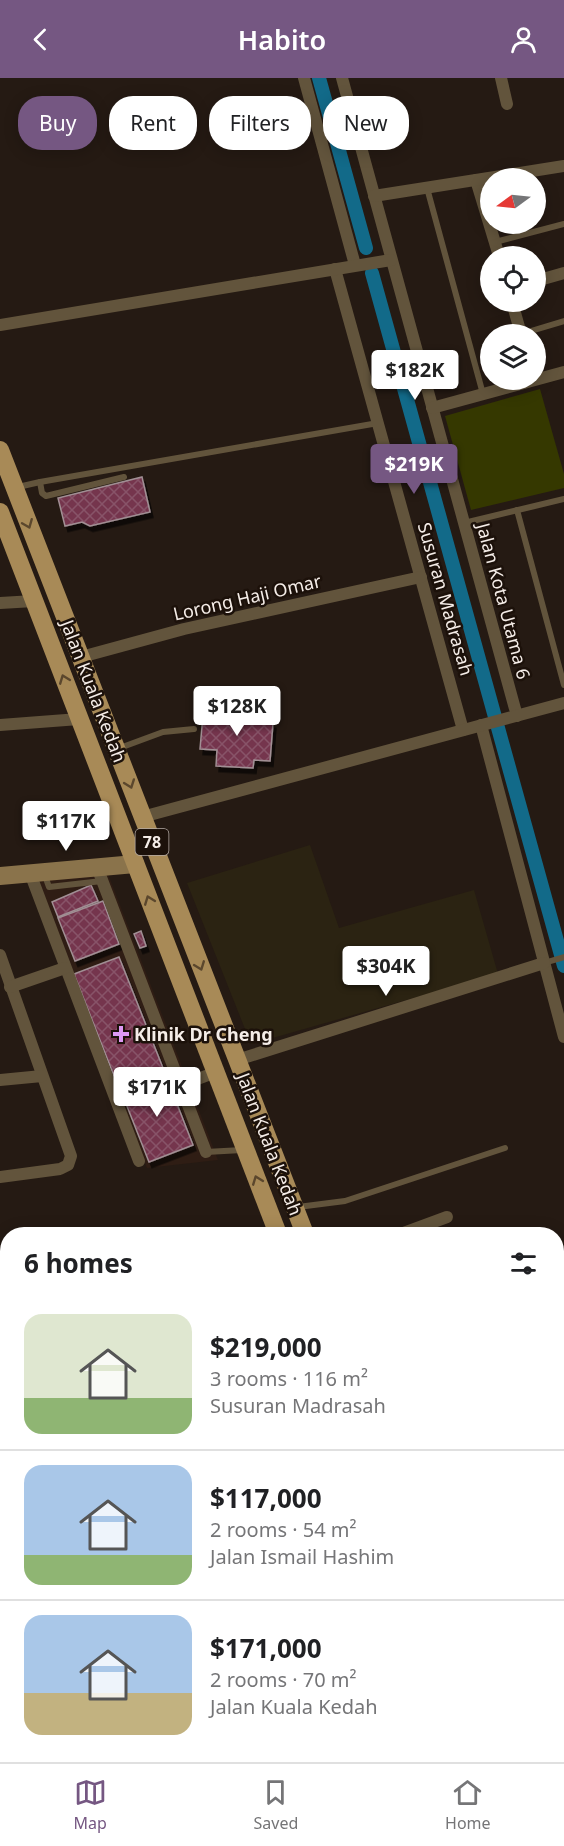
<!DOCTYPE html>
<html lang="en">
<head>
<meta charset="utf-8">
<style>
  :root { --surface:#fff; --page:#f2f2f2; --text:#202124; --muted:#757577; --line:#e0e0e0; --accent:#755782 }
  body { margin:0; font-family:"Noto Sans",sans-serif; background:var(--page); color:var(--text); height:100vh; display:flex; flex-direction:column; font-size:22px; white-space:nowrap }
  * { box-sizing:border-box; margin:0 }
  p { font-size:20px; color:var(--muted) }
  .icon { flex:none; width:33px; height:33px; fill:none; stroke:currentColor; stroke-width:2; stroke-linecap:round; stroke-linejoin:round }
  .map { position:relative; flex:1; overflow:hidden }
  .details { position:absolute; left:0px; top:1149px; width:564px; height:536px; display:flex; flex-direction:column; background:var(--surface); border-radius:24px 24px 0 0; box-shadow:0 3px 15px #0003 }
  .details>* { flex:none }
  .guide { position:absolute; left:18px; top:18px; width:528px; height:54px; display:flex; gap:12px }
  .needle { width:39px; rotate:255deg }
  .fabs { position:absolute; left:480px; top:90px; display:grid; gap:12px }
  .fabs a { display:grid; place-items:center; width:66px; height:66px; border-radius:50%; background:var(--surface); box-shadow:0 3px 15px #0003; font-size:30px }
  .price { position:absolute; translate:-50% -51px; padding:0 14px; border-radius:6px; background:#fff; color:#222; font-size:20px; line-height:39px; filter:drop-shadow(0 2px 3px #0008) }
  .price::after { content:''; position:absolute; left:50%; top:36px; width:18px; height:14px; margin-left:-9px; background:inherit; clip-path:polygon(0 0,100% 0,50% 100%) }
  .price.active { background:var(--accent); color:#fff }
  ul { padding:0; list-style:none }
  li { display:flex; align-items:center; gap:18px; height:150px; padding:0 24px }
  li+li { border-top:2px solid var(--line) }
  li span { display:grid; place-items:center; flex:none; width:168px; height:120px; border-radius:18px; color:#555 }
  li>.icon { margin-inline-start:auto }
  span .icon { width:72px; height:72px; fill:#fffc; stroke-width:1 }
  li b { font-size:26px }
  h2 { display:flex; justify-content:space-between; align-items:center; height:72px; padding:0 24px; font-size:26px }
  .pill { padding:0 21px; border-radius:24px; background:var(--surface); box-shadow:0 3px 15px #0003; font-size:21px; line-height:54px }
  .pill.active { background:var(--accent); color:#fff }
  header { display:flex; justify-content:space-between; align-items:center; height:78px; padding:0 24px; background:var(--accent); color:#fff; font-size:27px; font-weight:600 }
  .menu { display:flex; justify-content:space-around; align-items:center; height:84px; border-top:2px solid var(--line); background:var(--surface); font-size:16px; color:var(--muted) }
  .menu a { display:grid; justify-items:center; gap:3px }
  .menu .active { color:var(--accent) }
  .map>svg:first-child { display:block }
  .built { fill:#2f1d14 }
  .education { fill:#2b2312 }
  .green { fill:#353800 }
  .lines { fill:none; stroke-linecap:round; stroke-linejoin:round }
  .canal { stroke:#126a89; stroke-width:14 }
  .building { fill:url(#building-cross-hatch); stroke:#a18f94; stroke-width:1.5; filter:url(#shadow) }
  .path { stroke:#8b827c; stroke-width:2; stroke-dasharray:3 3; stroke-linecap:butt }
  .lane { stroke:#62543c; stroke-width:6 }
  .street { stroke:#62543c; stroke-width:12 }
  .secondary { stroke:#8a734b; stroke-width:18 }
  .primary { stroke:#a88a57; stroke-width:18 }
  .oneway { stroke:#5b472d }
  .poi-dot { fill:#dd99f4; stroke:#1c110a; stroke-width:2 }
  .labels { text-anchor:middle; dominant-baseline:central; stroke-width:5; stroke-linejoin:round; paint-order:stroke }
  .shield { fill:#1c110a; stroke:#b4aba5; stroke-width:1.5 }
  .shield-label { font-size:16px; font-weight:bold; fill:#f5ede8 }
  .street-label { font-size:18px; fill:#f5ede8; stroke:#1c110a }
  .poi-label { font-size:18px; font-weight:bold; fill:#f5ede8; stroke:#1c110a; text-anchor:start }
</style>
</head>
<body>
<header><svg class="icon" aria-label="back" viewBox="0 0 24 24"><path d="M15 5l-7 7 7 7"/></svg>Habito<svg class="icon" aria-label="person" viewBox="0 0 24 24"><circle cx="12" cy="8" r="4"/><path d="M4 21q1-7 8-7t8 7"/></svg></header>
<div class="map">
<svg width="564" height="1684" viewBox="0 0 564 1684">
  <defs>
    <pattern id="building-cross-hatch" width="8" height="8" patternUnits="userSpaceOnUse" patternTransform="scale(1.5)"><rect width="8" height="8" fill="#74364e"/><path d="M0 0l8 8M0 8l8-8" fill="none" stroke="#885368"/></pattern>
    <filter id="shadow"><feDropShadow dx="3" dy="5.5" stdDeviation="0" flood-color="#0009"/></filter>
  </defs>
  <rect width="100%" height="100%" fill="#251a13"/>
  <path class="built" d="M 103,783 L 218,1082 L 147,1090 L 32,791 Z"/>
  <path class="education" d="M 310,767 L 339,850 L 474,812 L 498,896 L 251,966 L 187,805 Z"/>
  <path class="green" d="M 540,311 L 564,396 L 564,410 L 471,432 L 445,338 Z"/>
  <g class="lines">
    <g class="canal">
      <path d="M 319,0 L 366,170"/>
      <path d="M 372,195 L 564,888"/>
      <path d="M 556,1317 L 564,1317"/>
      <path d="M 0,1352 L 8,1350"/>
      <path d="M 0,1568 L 8,1585"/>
      <path d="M 41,1677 L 43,1684"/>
    </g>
  </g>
  <g class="building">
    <path d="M 142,399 L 150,434 L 90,448 L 82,444 L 65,448 L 58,420 Z"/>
    <path d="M 224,627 L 259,629 L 258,644 L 273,645 L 270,683 L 254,682 L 253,690 L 216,688 L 217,672 L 200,671 L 203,637 L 223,638 Z"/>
    <path d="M 91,807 L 98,823 L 58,839 L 52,824 Z"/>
    <path d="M 103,823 L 119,866 L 75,883 L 58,840 Z"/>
    <path d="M 141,853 L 146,868 L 140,870 L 134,856 Z"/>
    <path d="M 119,879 L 163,990 L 118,1008 L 74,896 Z"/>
    <path d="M 165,995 L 193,1067 L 149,1084 L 121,1013 Z"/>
    <path d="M 564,1616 L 564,1652 L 561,1653 L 556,1642 L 556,1619 Z"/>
  </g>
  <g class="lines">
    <path class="path" d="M 62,1677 L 64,1684"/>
    <g class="lane">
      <path d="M 427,110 L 483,316"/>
      <path d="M 495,164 L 564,146"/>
      <path d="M 521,256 L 564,243"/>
      <path d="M 40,404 L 42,415 L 46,418 L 124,399"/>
      <path d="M 18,409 L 40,404 L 378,345"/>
      <path d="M 517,432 L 564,607"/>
      <path d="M 464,445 L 564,421"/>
      <path d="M 117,671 L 163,654 L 194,651"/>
      <path d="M 44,795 L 49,809 L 102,803"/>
      <path d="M 544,885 L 564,879"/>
      <path d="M 206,1074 L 242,1072"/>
      <path d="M 298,1129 L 345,1123 L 505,1070"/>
      <path d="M 556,1454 L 559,1453"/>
      <path d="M 556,1547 L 564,1545"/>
      <path d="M 556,1675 L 560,1684"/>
      <path d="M 376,1677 L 378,1684"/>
    </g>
    <g class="street">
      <path d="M 304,0 L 355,187"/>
      <path d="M 342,0 L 517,638"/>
      <path d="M 501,0 L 507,26"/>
      <path d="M 476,102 L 499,178"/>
      <path d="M 374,118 L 564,88"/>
      <path d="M 335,191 L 463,652"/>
      <path d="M 536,203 L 564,195"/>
      <path d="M 512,224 L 521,256"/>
      <path d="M 0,247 L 391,182"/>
      <path d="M 432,330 L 564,294"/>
      <path d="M 0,525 L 34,523"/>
      <path d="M 81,579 L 184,551 L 421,499"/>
      <path d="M 0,647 L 79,641"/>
      <path d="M 481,647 L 564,959"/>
      <path d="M 142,739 L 564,625"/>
      <path d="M 97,789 L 206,1074"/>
      <path d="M 30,795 L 139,1083"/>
      <path d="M 0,877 L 71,1078 L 68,1087 L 60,1091 L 0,1099"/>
      <path d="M 10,909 L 65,890"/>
      <path d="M 237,982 L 544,885"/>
      <path d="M 0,1002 L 42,998"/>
      <path d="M 182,1007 L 216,994"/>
      <path d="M 401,1156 L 447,1139"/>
      <path d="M 556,1332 L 564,1332"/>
      <path d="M 0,1373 L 8,1371"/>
      <path d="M 0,1489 L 8,1496"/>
      <path d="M 0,1626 L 8,1646"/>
      <path d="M 18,1677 L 21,1684"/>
      <path d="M 84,1677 L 86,1684"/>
      <path d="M 310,1677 L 313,1684"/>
      <path d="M 437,1677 L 440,1684"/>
    </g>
    <path class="secondary" d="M 0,798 L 135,786"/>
    <g class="primary">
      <path d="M 0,372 L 305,1156"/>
      <path d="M 0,434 L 278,1156"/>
      <path d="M 479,1677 L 482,1684"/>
      <path d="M 507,1677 L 509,1684"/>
    </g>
  </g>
  <defs><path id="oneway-chevron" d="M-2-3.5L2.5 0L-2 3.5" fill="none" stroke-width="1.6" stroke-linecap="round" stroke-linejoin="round" transform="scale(1.5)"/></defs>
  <g class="oneway">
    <use href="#oneway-chevron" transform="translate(28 446) rotate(68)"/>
    <use href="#oneway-chevron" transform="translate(64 601) rotate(-111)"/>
    <use href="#oneway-chevron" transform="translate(130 706) rotate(70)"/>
    <use href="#oneway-chevron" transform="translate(149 822) rotate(-111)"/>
    <use href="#oneway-chevron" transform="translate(200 888) rotate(69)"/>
    <use href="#oneway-chevron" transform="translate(257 1102) rotate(-111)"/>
  </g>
  <path class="poi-dot" d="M118 947h6v6h6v6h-6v6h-6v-6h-6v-6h6z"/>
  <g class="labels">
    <rect class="shield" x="135.5" y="751" width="33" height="26" rx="4.5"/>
    <g class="shield-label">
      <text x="152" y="764">78</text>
    </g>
    <g class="street-label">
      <text transform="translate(247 519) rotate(-13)">Lorong Haji Omar</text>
      <text transform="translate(446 521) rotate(74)">Susuran Madrasah</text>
      <text transform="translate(504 523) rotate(75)">Jalan Kota Utama 6</text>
      <text transform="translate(94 613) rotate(69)">Jalan Kuala Kedah</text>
      <text transform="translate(270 1066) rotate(69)">Jalan Kuala Kedah</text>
    </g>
    <g class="poi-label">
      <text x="134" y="956">Klinik Dr Cheng</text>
    </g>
  </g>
</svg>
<div class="fabs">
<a><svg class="needle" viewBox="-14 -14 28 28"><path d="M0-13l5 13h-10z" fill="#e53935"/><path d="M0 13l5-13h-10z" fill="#757577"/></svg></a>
<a><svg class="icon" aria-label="locate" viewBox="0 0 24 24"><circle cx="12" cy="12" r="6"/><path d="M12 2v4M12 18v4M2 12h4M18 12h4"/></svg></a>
<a><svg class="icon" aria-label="layers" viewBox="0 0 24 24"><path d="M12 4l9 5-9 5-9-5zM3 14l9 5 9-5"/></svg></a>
</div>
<b class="price" style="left:415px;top:323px">$182K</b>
<b class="price active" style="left:414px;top:417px">$219K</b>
<b class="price" style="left:237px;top:659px">$128K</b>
<b class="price" style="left:66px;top:774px">$117K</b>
<b class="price" style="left:386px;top:919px">$304K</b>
<b class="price" style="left:157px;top:1040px">$171K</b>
<div class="guide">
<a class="pill active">Buy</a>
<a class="pill">Rent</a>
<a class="pill">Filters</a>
<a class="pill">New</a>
</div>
<section class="details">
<h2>6 homes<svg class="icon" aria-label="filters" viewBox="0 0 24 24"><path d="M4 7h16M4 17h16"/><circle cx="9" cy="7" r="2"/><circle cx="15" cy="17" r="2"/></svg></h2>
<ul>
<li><span style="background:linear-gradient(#dfe7d0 70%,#8fb573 0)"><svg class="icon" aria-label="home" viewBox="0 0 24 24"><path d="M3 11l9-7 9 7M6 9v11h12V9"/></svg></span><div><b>$219,000</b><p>3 rooms · 116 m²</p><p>Susuran Madrasah</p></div></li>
<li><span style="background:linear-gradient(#a9c7e8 75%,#8fb573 0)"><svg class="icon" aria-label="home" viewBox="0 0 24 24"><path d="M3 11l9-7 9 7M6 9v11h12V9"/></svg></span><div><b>$117,000</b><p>2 rooms · 54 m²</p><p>Jalan Ismail Hashim</p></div></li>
<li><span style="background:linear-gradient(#a9c7e8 65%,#c2b280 0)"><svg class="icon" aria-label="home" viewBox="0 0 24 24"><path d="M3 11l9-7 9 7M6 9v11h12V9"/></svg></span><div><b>$171,000</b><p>2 rooms · 70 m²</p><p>Jalan Kuala Kedah</p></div></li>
</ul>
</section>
</div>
<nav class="menu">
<a class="active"><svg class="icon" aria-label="map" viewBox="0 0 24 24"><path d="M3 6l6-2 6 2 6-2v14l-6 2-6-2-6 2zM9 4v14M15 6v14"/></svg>Map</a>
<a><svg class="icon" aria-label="saved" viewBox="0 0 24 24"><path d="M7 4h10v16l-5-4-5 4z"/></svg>Saved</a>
<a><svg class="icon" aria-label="home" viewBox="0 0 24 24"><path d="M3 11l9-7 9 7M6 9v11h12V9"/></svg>Home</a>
</nav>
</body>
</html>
